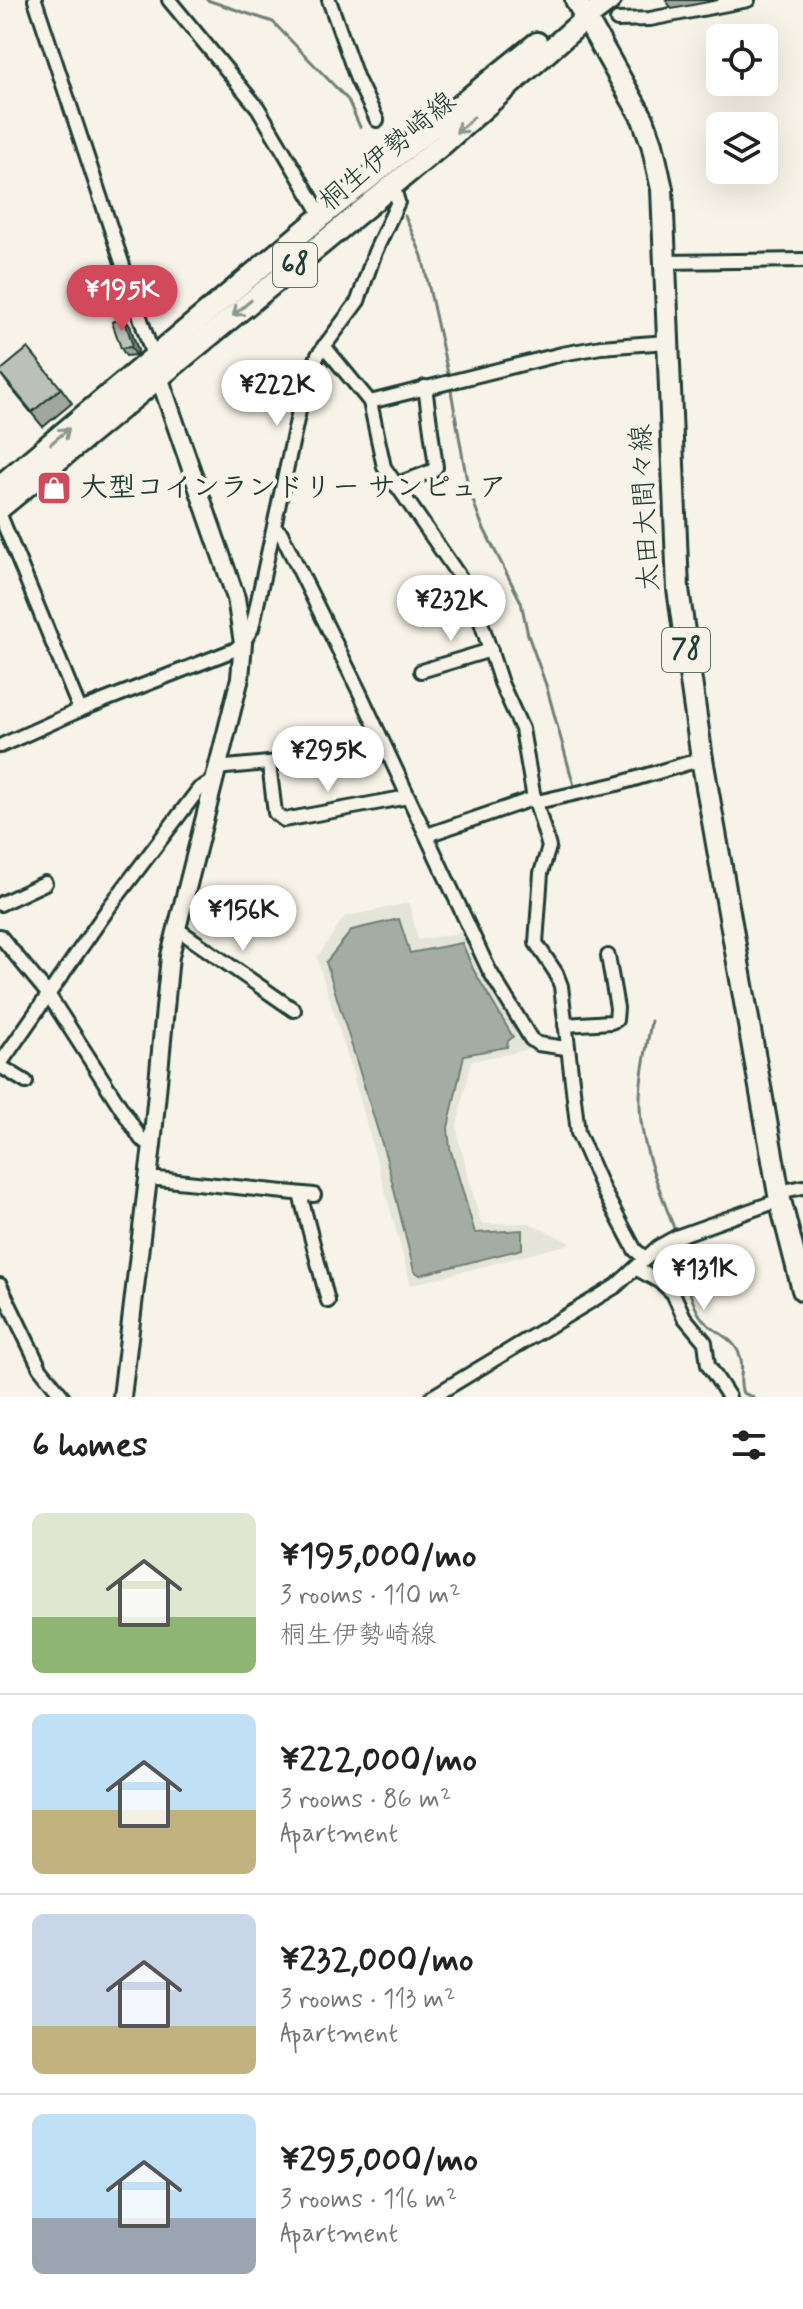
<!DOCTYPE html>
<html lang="en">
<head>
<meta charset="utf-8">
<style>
  :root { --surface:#fff; --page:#f2f2f2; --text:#222; --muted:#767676; --line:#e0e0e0; --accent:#d1495b }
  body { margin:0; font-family:Mynerve,"Klee One",sans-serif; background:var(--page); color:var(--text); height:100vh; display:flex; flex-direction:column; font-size:30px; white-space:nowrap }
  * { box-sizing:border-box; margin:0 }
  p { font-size:26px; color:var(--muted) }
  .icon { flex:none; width:44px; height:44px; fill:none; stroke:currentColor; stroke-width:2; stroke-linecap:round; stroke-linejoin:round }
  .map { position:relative; height:1397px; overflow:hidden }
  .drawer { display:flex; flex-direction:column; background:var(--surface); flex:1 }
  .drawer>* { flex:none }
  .fabs { position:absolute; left:706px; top:24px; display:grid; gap:16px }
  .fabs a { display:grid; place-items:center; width:72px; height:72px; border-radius:12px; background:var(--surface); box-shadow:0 8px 32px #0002; font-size:40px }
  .price { position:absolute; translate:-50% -68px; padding:0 18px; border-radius:28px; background:#fff; color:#222; font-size:26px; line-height:52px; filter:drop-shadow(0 2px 4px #0008) }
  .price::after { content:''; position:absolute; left:50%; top:48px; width:24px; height:18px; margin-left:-12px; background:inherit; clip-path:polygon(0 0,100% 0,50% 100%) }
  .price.selected { background:var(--accent); color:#fff }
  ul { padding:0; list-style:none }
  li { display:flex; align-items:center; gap:24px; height:200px; padding:0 32px }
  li+li { border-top:2px solid var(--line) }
  li span { display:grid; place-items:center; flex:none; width:224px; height:160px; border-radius:12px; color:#555 }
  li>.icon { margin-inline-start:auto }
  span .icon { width:96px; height:96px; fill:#fffc; stroke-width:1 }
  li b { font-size:34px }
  h2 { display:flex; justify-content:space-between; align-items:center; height:96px; padding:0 32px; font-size:34px }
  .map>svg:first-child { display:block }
  .built { fill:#e5e4d9 }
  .water { fill:#a4ada3; stroke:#6f8077; stroke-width:2 }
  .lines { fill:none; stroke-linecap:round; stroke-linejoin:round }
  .stream { stroke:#6f8077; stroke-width:3 }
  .minor-casing { stroke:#1f3d34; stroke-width:18 }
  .tertiary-casing { stroke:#1f3d34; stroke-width:22 }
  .primary-casing { stroke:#1f3d34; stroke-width:26 }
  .minor { stroke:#f7f3e8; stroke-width:12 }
  .tertiary { stroke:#f7f3e8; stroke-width:16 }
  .primary { stroke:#f7f3e8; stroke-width:20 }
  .wall { fill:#a1a69d; stroke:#1f3d34; stroke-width:2 }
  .shaded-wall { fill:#83877f; stroke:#1f3d34; stroke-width:2 }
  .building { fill:#bbc1b6; stroke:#1f3d34; stroke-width:2 }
  .oneway { stroke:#8b988e }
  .labels { text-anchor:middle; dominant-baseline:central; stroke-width:8; stroke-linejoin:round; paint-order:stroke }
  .shield { fill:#f7f3e8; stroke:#60746a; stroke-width:2 }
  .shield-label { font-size:26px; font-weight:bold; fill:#1f3d34 }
  .street-label { font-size:28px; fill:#1f3d34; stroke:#f7f3e8 }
  .poi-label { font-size:28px; font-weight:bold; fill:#1f3d34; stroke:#f7f3e8; text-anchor:start }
</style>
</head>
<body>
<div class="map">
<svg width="803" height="1397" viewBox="0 0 803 1397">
  <rect width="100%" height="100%" fill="#f7f3e8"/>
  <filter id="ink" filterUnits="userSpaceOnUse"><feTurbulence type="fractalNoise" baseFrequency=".0125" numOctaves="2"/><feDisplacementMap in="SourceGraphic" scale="16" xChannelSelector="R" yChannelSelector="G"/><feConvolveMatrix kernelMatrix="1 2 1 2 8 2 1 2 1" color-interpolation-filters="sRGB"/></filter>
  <g filter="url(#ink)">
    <path class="built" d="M 409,903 L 418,940 L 466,932 L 506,1010 L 526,1041 L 536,1048 L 471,1061 L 457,1125 L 459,1141 L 481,1224 L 529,1223 L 569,1242 L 569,1244 L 411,1285 L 354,1078 L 317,958 L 344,917 Z"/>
    <path class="water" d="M 399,919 L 410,953 L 462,943 L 473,969 L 513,1037 L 508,1041 L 507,1047 L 464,1055 L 448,1128 L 450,1148 L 475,1233 L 522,1230 L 522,1249 L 420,1275 L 414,1271 L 386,1157 L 326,962 L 352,930 Z"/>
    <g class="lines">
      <g class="stream">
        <path d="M 207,0 L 273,22 L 348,100 L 360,127"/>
        <path d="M 405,216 L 422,256 L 449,378"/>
        <path d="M 450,385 L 468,487 L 482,525 L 521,602 L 528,635 L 546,685 L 574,786"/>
        <path d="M 651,1021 C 647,1049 639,1079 640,1107 C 641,1149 661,1192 675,1231"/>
        <path d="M 680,1244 C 686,1268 687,1297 701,1317 C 712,1333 733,1335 740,1356 C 745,1368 737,1380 743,1393 L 753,1397"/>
      </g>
      <g class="minor-casing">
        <g id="minor">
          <path d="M 35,0 L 154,359"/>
          <path d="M 169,0 L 258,108 L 322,216"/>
          <path d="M 329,0 L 357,79 L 377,120"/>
          <path d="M 617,20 L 650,19 L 748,0"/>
          <path d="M 665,262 L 803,260"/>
          <path d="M 324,346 L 370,402 L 384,467 L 457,573 L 475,604 L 501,683 L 522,729 L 533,793 L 549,847 L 541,873 L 536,943 L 556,973 L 561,986 L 578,1133 L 603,1190 L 635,1250 L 645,1258"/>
          <path d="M 370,402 L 562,354 L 601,347 L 667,342"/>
          <path d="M 395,485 L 432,471 L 436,467 L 425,387"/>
          <path d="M 0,515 L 80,710"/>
          <path d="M 274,528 L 281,533 L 360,693 L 489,970 L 531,1039 L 538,1044 L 566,1048"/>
          <path d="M 421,671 L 491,650"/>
          <path d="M 0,746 L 80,710 L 234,650 L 243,643 L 252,628 L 303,392 L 318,355 L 358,301 L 375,252 L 398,202 L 393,185"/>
          <path d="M 269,764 L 275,813 L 284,820 L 408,797"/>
          <path d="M 216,768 L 288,761 L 308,765 L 387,751"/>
          <path d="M 537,802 L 617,784 L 702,759"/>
          <path d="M 427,835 L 535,798"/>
          <path d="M 0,904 L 45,883"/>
          <path d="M 175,930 L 183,933 L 294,1010"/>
          <path d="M 0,936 L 48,994 L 141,1139 L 152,1145"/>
          <path d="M 565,1025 L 611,1022 L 616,1020 L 617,1008 L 608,956"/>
          <path d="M 0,1064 L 110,906 L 199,789 L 213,781"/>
          <path d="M 0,1066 L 26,1082"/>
          <path d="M 148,1178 L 314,1195"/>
          <path d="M 779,1192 L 803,1187"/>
          <path d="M 300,1194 L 328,1301"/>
          <path d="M 637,1269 L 662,1283 L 673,1293 L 684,1317 L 705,1342 L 708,1365 L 729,1397"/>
          <path d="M 0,1285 L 40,1368 L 63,1397"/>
          <path d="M 432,1397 L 616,1286 L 658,1247 L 676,1237 L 780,1200"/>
        </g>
      </g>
      <g class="tertiary-casing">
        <path id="tertiary" d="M 122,1397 L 152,1145 L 170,956 L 240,678 L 243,643 L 236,598 L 156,368"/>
      </g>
      <g class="primary-casing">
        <g id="primary">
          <path d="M 576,0 L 643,119 L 652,144 L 662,189 L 678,589 L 702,759 L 780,1200 L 803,1290"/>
          <path d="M 0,486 L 322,216 L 537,43"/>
          <path d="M 0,508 L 443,144 L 586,18 L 610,0"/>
        </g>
      </g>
      <use href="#minor" class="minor"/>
      <use href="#tertiary" class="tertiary"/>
      <use href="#primary" class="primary"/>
    </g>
    <g class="wall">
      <path d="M 666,0 L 718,0 L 672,9 Z"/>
      <path d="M 124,318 L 130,326 L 138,351 L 136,355 L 126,356 L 121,348 Z"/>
      <path d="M 0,373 L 61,388 L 72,403 L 43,427 L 10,387 Z"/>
    </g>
    <path class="shaded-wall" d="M 124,318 L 130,326 L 138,351 L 136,355 L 131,347 Z"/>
    <g class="building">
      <path d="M 124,318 L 132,343 L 131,347 L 121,348 L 112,322 Z"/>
      <path d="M 28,348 L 61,388 L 32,412 L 0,373 L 0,371 Z"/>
    </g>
    <defs><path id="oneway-shaft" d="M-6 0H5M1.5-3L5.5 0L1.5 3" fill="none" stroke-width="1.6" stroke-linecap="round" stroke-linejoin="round" transform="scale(2)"/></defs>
    <g class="oneway">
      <use href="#oneway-shaft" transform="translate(465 125) rotate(138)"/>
      <use href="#oneway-shaft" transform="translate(242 308) rotate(140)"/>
      <use href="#oneway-shaft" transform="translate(60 436) rotate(-40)"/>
    </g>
  </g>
  <defs>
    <g id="shop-square" transform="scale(1.8)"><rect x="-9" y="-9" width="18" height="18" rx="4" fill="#d1495b" stroke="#f7f3e8"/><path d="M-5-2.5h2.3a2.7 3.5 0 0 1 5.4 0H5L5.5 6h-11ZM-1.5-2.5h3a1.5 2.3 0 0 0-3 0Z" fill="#fff"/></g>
  </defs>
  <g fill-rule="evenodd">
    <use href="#shop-square" x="54" y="488"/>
  </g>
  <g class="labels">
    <g class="shield">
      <rect x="273" y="243" width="44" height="44" rx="6"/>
      <rect x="662" y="628" width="48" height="44" rx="6"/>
    </g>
    <g class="shield-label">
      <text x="295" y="265">68</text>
      <text x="686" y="650">78</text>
    </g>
    <g class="street-label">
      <text transform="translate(388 152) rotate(-40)">桐生伊勢崎線</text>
      <text transform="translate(646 508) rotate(-93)">太田大間々線</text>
    </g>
    <g class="poi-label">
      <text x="80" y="488">大型コインランドリー サンピュア</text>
    </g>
  </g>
</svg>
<div class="fabs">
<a><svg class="icon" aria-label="locate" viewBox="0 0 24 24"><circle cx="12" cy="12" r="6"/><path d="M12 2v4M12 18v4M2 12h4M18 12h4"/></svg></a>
<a><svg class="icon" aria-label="layers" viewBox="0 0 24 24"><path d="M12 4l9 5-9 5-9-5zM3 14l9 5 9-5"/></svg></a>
</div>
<b class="price selected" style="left:122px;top:333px">¥195K</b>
<b class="price" style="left:277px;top:428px">¥222K</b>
<b class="price" style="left:451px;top:643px">¥232K</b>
<b class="price" style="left:328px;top:794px">¥295K</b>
<b class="price" style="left:243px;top:953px">¥156K</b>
<b class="price" style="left:704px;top:1312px">¥131K</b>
</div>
<section class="drawer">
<h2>6 homes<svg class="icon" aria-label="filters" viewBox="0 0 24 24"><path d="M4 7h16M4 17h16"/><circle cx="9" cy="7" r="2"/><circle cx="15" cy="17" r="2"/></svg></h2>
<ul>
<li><span style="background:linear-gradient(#dfe7d0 65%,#8fb573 0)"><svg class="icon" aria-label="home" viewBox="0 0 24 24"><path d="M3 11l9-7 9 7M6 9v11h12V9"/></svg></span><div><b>¥195,000/mo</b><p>3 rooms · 110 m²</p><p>桐生伊勢崎線</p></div></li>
<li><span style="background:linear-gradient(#bfe0f5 60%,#c2b280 0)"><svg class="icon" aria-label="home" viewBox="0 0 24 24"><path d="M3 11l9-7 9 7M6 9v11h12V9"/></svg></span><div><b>¥222,000/mo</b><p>3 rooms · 86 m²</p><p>Apartment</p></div></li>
<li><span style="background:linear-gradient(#c9d6e8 70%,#c2b280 0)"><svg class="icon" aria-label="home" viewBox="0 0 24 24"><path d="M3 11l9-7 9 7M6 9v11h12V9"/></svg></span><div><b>¥232,000/mo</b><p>3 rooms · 113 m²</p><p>Apartment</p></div></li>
<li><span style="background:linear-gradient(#bfe0f5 65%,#9aa5b1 0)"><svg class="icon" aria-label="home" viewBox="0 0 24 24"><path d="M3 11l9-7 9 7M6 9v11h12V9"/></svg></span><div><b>¥295,000/mo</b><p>3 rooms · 116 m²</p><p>Apartment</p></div></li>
</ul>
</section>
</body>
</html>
